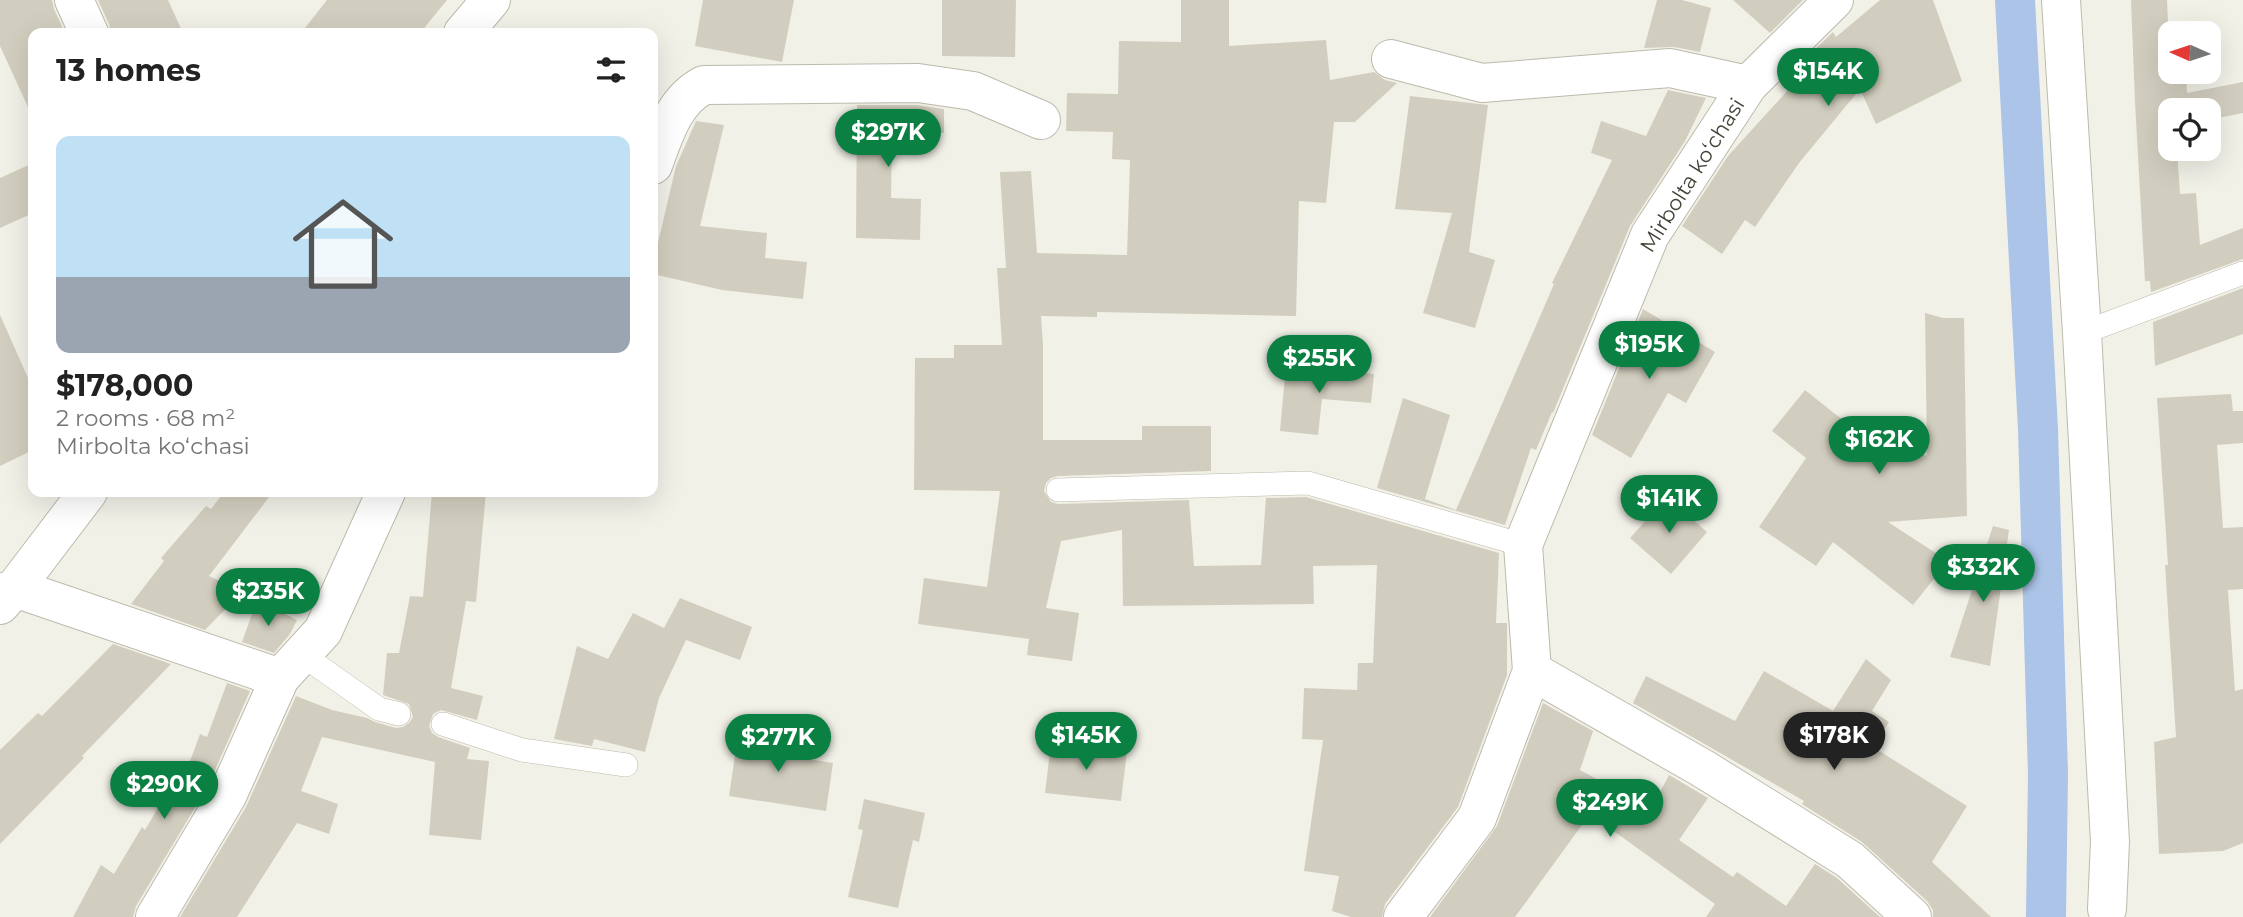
<!DOCTYPE html>
<html lang="en">
<head>
<meta charset="utf-8">
<style>
  :root { --surface:#fff; --page:#f6f6f6; --text:#222; --muted:#767676; --line:#e0e0e0; --accent:#0b8043 }
  body { margin:0; font-family:Montserrat,sans-serif; background:var(--page); color:var(--text); height:100vh; display:flex; flex-direction:column; font-size:26px; white-space:nowrap }
  * { box-sizing:border-box; margin:0 }
  p { font-size:23px; color:var(--muted) }
  .icon { flex:none; width:38px; height:38px; fill:none; stroke:currentColor; stroke-width:2; stroke-linecap:round; stroke-linejoin:round }
  .map { position:relative; flex:1; overflow:hidden }
  .details { position:absolute; left:28px; top:28px; width:630px; height:469px; display:flex; flex-direction:column; background:var(--surface); border-radius:14px; box-shadow:0 7px 28px #0002 }
  .details>* { flex:none }
  .needle { width:46px; rotate:273deg }
  .fabs { position:absolute; left:2158px; top:21px; display:grid; gap:14px }
  .fabs a { display:grid; place-items:center; width:63px; height:63px; border-radius:14px; background:var(--surface); box-shadow:0 7px 28px #0002; font-size:35px }
  .price { position:absolute; translate:-50% -60px; padding:0 16px; border-radius:24px; background:var(--accent); color:#fff; font-size:23px; line-height:46px; filter:drop-shadow(0 2px 4px #0008) }
  .price::after { content:''; position:absolute; left:50%; top:42px; width:21px; height:16px; margin-left:-10px; background:inherit; clip-path:polygon(0 0,100% 0,50% 100%) }
  .price.on { background:#222; color:#fff }
  ul { padding:0; list-style:none }
  li { display:grid; align-content:center; gap:14px; height:371px; padding:0 28px }
  li+li { border-top:2px solid var(--line) }
  li span { display:grid; place-items:center; height:217px; border-radius:14px; color:#555 }
  li>.icon { margin-inline-start:auto }
  span .icon { width:126px; height:126px; fill:#fffc; stroke-width:1 }
  li b { font-size:30px }
  h2 { display:flex; justify-content:space-between; align-items:center; height:84px; padding:0 28px; font-size:30px }
  .map>svg:first-child { display:block }
  .lines { fill:none; stroke-linecap:round; stroke-linejoin:round }
  .canal { stroke:#abc4e8; stroke-width:40 }
  .building { fill:#d2cebf }
  .service-casing { stroke:#bdbaac; stroke-width:24 }
  .minor-casing { stroke:#bdbaac; stroke-width:40 }
  .service { stroke:#fff; stroke-width:23 }
  .minor { stroke:#fff; stroke-width:38 }
  .labels { text-anchor:middle; dominant-baseline:central; stroke-width:7; stroke-linejoin:round; paint-order:stroke }
  .street-label { font-size:21px; fill:#454237; stroke:#fff }
</style>
</head>
<body>
<div class="map">
<svg width="2243" height="917" viewBox="0 0 2243 917">
  <rect width="100%" height="100%" fill="#f2f1e8"/>
  <g class="lines">
    <path class="canal" d="M 2015,0 L 2038,429 L 2048,774 L 2046,917"/>
  </g>
  <g class="building">
    <path d="M 0,0 L 52,0 L 54,9 L 65,33 L 33,33 L 33,118 L 0,46 Z"/>
    <path d="M 98,0 L 168,0 L 183,33 L 111,33 L 109,24 Z"/>
    <path d="M 327,0 L 447,0 L 420,33 L 301,33 Z"/>
    <path d="M 703,0 L 794,0 L 782,62 L 695,46 Z"/>
    <path d="M 942,0 L 1016,0 L 1015,57 L 942,56 Z"/>
    <path d="M 1181,0 L 1229,0 L 1229,46 L 1326,40 L 1330,80 L 1374,72 L 1385,80 L 1397,83 L 1355,122 L 1334,122 L 1326,203 L 1299,201 L 1296,316 L 1097,312 L 1097,317 L 1041,316 L 1043,345 L 1043,440 L 1142,440 L 1142,426 L 1211,426 L 1211,471 L 1058,476 L 1051,478 L 1046,483 L 1044,491 L 1051,502 L 1058,504 L 1189,500 L 1194,566 L 1261,565 L 1266,498 L 1306,497 L 1499,553 L 1496,623 L 1507,623 L 1507,675 L 1458,807 L 1385,904 L 1382,917 L 1351,917 L 1332,911 L 1339,876 L 1304,871 L 1323,740 L 1302,739 L 1304,688 L 1357,690 L 1358,663 L 1373,663 L 1377,565 L 1313,566 L 1314,604 L 1123,606 L 1122,530 L 1061,541 L 1046,608 L 1079,613 L 1072,661 L 1027,655 L 1029,639 L 918,624 L 924,578 L 987,587 L 1000,491 L 914,490 L 915,358 L 954,358 L 954,345 L 1002,345 L 997,268 L 1006,268 L 1000,172 L 1031,171 L 1037,253 L 1127,255 L 1130,160 L 1112,159 L 1113,132 L 1066,131 L 1067,93 L 1118,94 L 1119,41 L 1181,42 Z"/>
    <path d="M 1657,0 L 1682,0 L 1711,8 L 1700,52 L 1674,47 L 1644,48 Z"/>
    <path d="M 1733,0 L 1803,0 L 1770,33 Z"/>
    <path d="M 1880,0 L 1933,0 L 1962,81 L 1876,124 L 1860,89 L 1799,163 L 1755,227 L 1745,220 L 1722,254 L 1682,226 L 1728,156 L 1808,68 L 1802,62 L 1833,32 L 1836,37 Z"/>
    <path d="M 2131,0 L 2167,0 L 2168,22 L 2183,21 L 2184,33 L 2170,33 L 2170,72 L 2186,72 L 2187,93 L 2243,82 L 2243,113 L 2208,120 L 2208,110 L 2170,110 L 2170,149 L 2177,149 L 2180,194 L 2196,193 L 2200,245 L 2243,228 L 2243,259 L 2151,292 L 2150,281 L 2145,281 L 2135,103 Z"/>
    <path d="M 1668,90 L 1706,98 L 1685,141 L 1630,226 L 1553,413 L 1552,412 L 1536,450 L 1531,448 L 1505,525 L 1377,488 L 1403,398 L 1450,415 L 1425,499 L 1456,510 L 1554,284 L 1552,283 L 1612,160 L 1591,153 L 1601,121 L 1646,136 Z"/>
    <path d="M 1410,96 L 1488,105 L 1469,252 L 1495,260 L 1475,328 L 1423,313 L 1452,213 L 1395,209 Z"/>
    <path d="M 857,105 L 917,105 L 944,109 L 944,133 L 892,134 L 891,198 L 921,199 L 920,240 L 856,238 Z"/>
    <path d="M 696,121 L 724,125 L 700,226 L 767,233 L 765,258 L 807,262 L 803,299 L 722,290 L 653,274 L 653,264 L 676,166 Z"/>
    <path d="M 33,163 L 33,213 L 0,228 L 0,178 Z"/>
    <path d="M 2243,288 L 2243,334 L 2155,366 L 2153,322 Z"/>
    <path d="M 1643,309 L 1715,352 L 1686,403 L 1668,393 L 1631,458 L 1592,435 Z"/>
    <path d="M 1925,313 L 1943,318 L 1964,318 L 1967,516 L 1888,522 L 1948,561 L 1913,605 L 1833,542 L 1816,566 L 1759,527 L 1806,458 L 1772,431 L 1805,390 L 1839,417 L 1927,456 Z"/>
    <path d="M 0,315 L 33,389 L 33,450 L 0,466 Z"/>
    <path d="M 1286,365 L 1374,374 L 1371,403 L 1322,399 L 1318,435 L 1280,431 Z"/>
    <path d="M 2231,394 L 2233,411 L 2243,411 L 2243,443 L 2217,445 L 2223,528 L 2243,527 L 2243,589 L 2228,590 L 2235,691 L 2243,689 L 2243,843 L 2223,851 L 2159,854 L 2154,742 L 2176,737 L 2165,565 L 2168,565 L 2157,398 Z"/>
    <path d="M 224,492 L 273,492 L 209,576 L 242,592 L 205,630 L 131,604 L 164,561 L 161,558 L 206,506 L 211,509 Z"/>
    <path d="M 432,492 L 486,492 L 476,602 L 466,601 L 451,688 L 483,696 L 477,720 L 441,710 L 433,714 L 429,726 L 432,733 L 438,737 L 470,748 L 467,759 L 489,761 L 481,840 L 429,835 L 435,762 L 322,737 L 301,791 L 338,804 L 329,834 L 297,823 L 237,917 L 180,917 L 246,807 L 296,696 L 332,710 L 367,718 L 375,722 L 396,728 L 403,727 L 409,723 L 413,717 L 409,704 L 383,695 L 387,653 L 399,653 L 410,596 L 423,597 Z"/>
    <path d="M 1667,497 L 1707,532 L 1671,574 L 1630,538 Z"/>
    <path d="M 1993,526 L 2009,530 L 1990,666 L 1950,657 Z"/>
    <path d="M 680,598 L 752,627 L 740,660 L 686,640 L 659,698 L 645,752 L 594,739 L 592,746 L 554,739 L 577,646 L 608,659 L 633,613 L 664,628 Z"/>
    <path d="M 257,600 L 297,620 L 290,634 L 274,653 L 242,642 Z"/>
    <path d="M 113,644 L 171,664 L 82,756 L 84,758 L 0,844 L 0,750 L 38,713 L 42,716 Z"/>
    <path d="M 1866,659 L 1891,680 L 1872,711 L 1889,722 L 1873,747 L 1967,806 L 1932,862 L 1991,917 L 1933,917 L 1933,910 L 1927,901 L 1862,842 L 1805,806 L 1802,804 L 1804,801 L 1633,703 L 1646,676 L 1735,721 L 1764,671 L 1833,711 Z"/>
    <path d="M 227,683 L 250,691 L 208,786 L 136,906 L 133,917 L 73,917 L 101,865 L 114,874 L 142,827 L 145,830 L 179,772 L 185,775 L 200,734 L 207,737 Z"/>
    <path d="M 1543,703 L 1593,731 L 1580,770 L 1613,788 L 1649,813 L 1669,775 L 1708,798 L 1679,840 L 1733,877 L 1737,872 L 1786,906 L 1815,864 L 1837,878 L 1880,917 L 1706,917 L 1715,904 L 1590,814 L 1515,917 L 1430,917 L 1497,826 Z"/>
    <path d="M 739,729 L 776,734 L 773,754 L 833,763 L 826,811 L 729,796 Z"/>
    <path d="M 1051,743 L 1127,751 L 1121,801 L 1045,793 Z"/>
    <path d="M 864,799 L 925,813 L 919,842 L 913,840 L 898,908 L 848,897 L 863,830 L 858,829 Z"/>
  </g>
  <g class="lines">
    <g class="service-casing">
      <g id="service">
        <path d="M 2082,333 L 2243,273"/>
        <path d="M 1058,490 L 1308,483 L 1523,545"/>
        <path d="M 301,654 L 379,709 L 399,714"/>
        <path d="M 443,724 L 522,750 L 626,765"/>
      </g>
    </g>
    <g class="minor-casing">
      <g id="minor">
        <path d="M 74,0 L 89,33"/>
        <path d="M 2061,0 L 2082,333 L 2110,842 L 2107,909"/>
        <path d="M 463,33 L 491,0"/>
        <path d="M 1391,59 L 1482,83 L 1670,68 L 1748,85"/>
        <path d="M 653,165 C 664,135 674,100 704,85 L 918,83 L 973,91 L 1041,120"/>
        <path d="M 0,594 L 15,588 L 280,678 L 227,796 L 155,917"/>
        <path d="M 0,605 L 15,588 L 88,492"/>
        <path d="M 1532,671 L 1702,768 L 1850,860 L 1912,917"/>
        <path d="M 280,678 L 323,631 L 386,492"/>
        <path d="M 1403,917 L 1477,818 L 1532,671 L 1523,545 L 1650,235 L 1748,85 L 1834,0"/>
      </g>
    </g>
    <use href="#service" class="service"/>
    <use href="#minor" class="minor"/>
  </g>
  <g class="labels">
    <g class="street-label">
      <text transform="translate(1692 175) rotate(-58)">Mirbolta koʻchasi</text>
    </g>
  </g>
</svg>
<div class="fabs">
<a><svg class="needle" viewBox="-14 -14 28 28"><path d="M0-13l5 13h-10z" fill="#e53935"/><path d="M0 13l5-13h-10z" fill="#767676"/></svg></a>
<a><svg class="icon" aria-label="locate" viewBox="0 0 24 24"><circle cx="12" cy="12" r="6"/><path d="M12 2v4M12 18v4M2 12h4M18 12h4"/></svg></a>
</div>
<b class="price" style="left:1828px;top:108px">$154K</b>
<b class="price" style="left:888px;top:169px">$297K</b>
<b class="price" style="left:1649px;top:381px">$195K</b>
<b class="price" style="left:1319px;top:395px">$255K</b>
<b class="price" style="left:1879px;top:476px">$162K</b>
<b class="price" style="left:1669px;top:535px">$141K</b>
<b class="price" style="left:1983px;top:604px">$332K</b>
<b class="price" style="left:268px;top:628px">$235K</b>
<b class="price" style="left:1086px;top:772px">$145K</b>
<b class="price on" style="left:1834px;top:772px">$178K</b>
<b class="price" style="left:778px;top:774px">$277K</b>
<b class="price" style="left:164px;top:821px">$290K</b>
<b class="price" style="left:1610px;top:839px">$249K</b>
<section class="details">
<h2>13 homes<svg class="icon" aria-label="filters" viewBox="0 0 24 24"><path d="M4 7h16M4 17h16"/><circle cx="9" cy="7" r="2"/><circle cx="15" cy="17" r="2"/></svg></h2>
<ul>
<li><span style="background:linear-gradient(#bfe0f5 65%,#9aa5b1 0)"><svg class="icon" aria-label="home" viewBox="0 0 24 24"><path d="M3 11l9-7 9 7M6 9v11h12V9"/></svg></span><div><b>$178,000</b><p>2 rooms · 68 m²</p><p>Mirbolta koʻchasi</p></div></li>
</ul>
</section>
</div>
</body>
</html>
